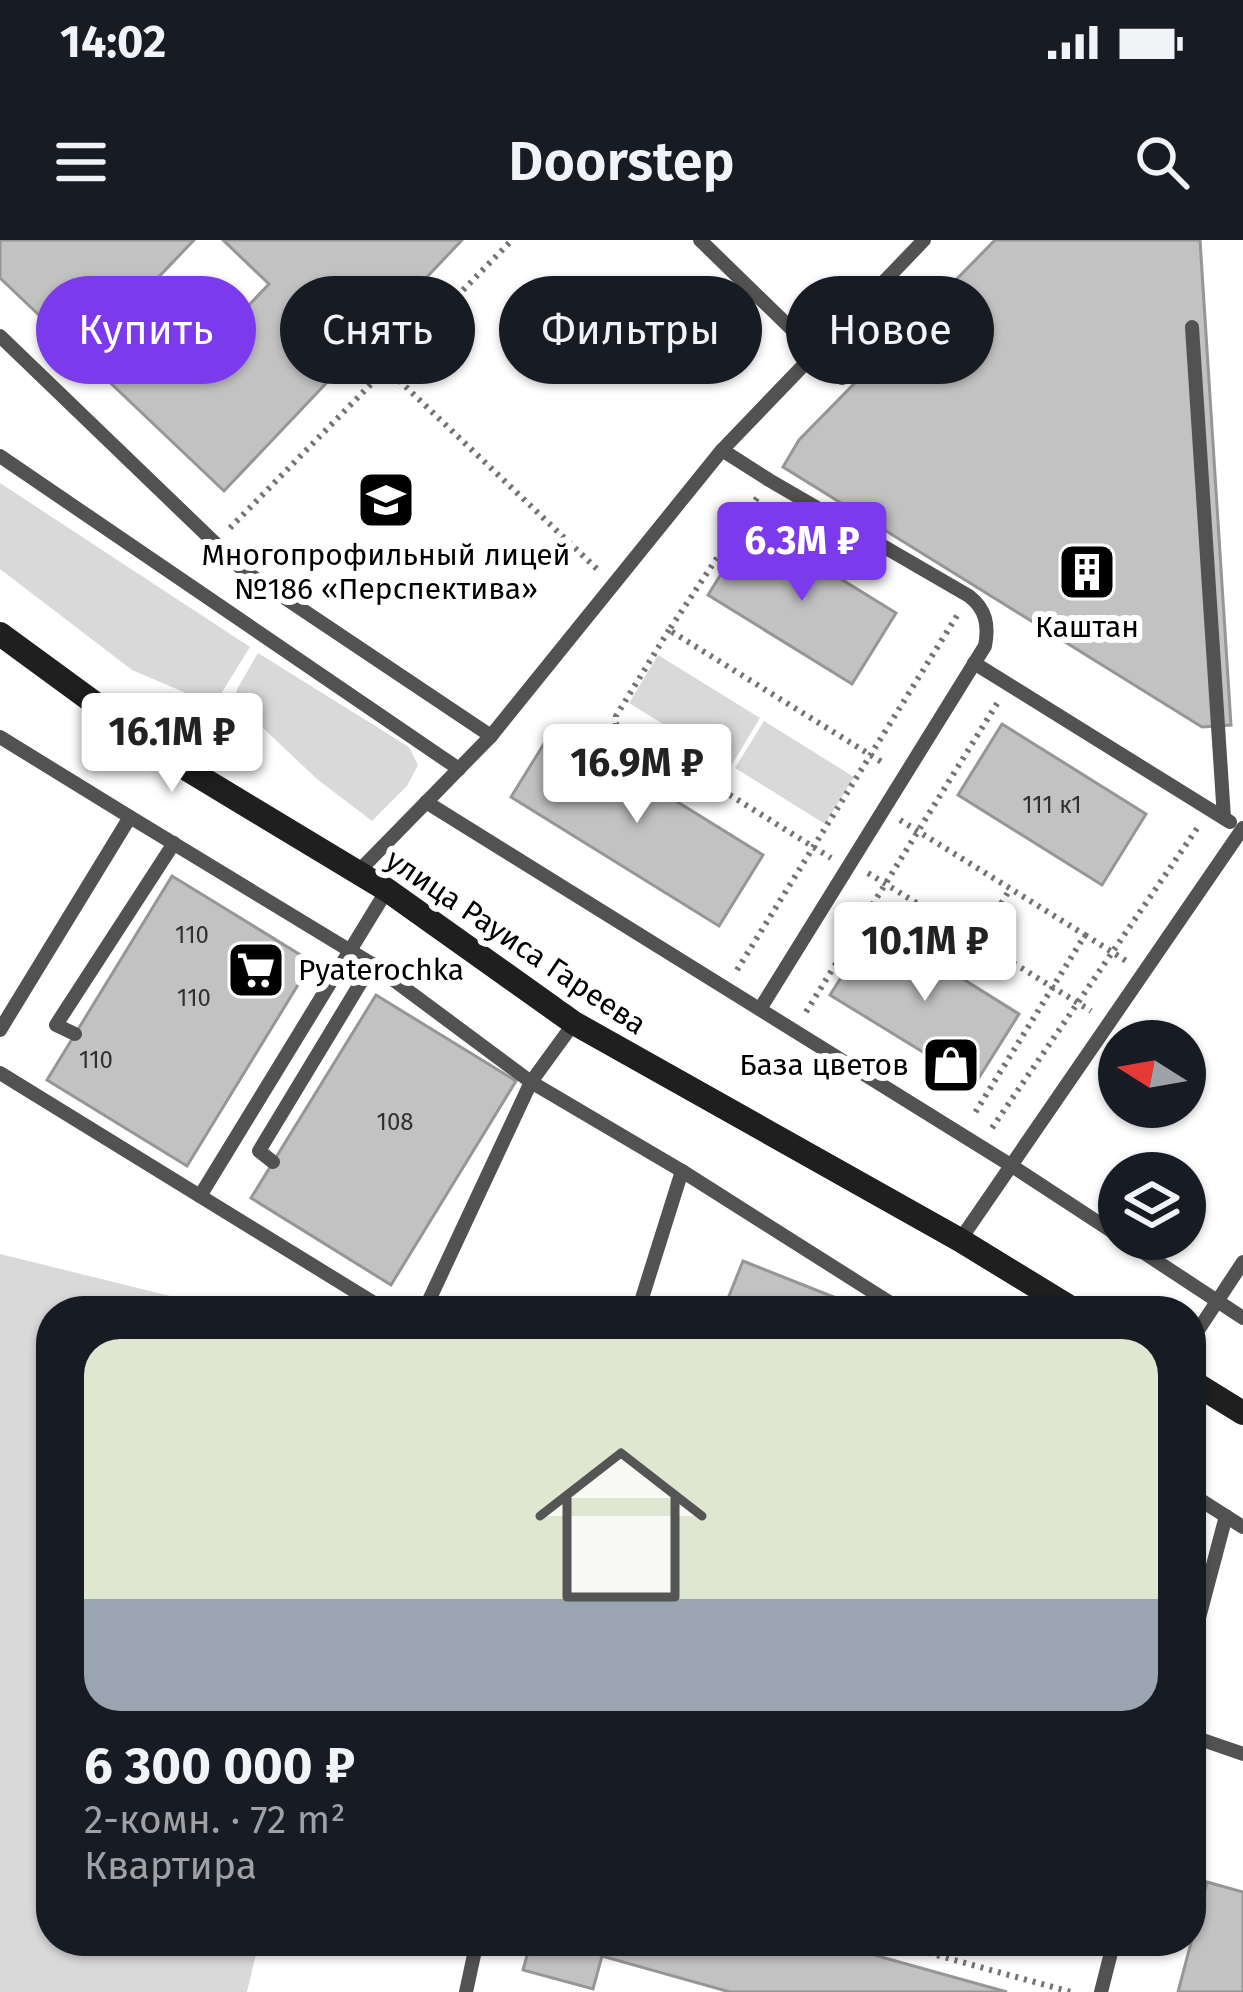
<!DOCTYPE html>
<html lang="ru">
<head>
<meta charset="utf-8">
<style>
  :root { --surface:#171b24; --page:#20242c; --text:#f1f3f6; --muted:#9ea1a6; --accent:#7c3aed }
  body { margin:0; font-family:"Fira Sans",sans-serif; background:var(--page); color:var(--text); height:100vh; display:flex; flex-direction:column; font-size:45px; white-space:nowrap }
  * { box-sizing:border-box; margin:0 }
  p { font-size:39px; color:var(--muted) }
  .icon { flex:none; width:66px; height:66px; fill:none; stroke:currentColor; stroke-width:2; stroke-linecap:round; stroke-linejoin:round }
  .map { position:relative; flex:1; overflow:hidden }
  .panel { position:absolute; left:36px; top:1056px; width:1170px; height:660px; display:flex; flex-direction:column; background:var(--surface); border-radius:48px; box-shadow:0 3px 9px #0004 }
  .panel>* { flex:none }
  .guide { position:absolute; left:36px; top:36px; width:1173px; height:108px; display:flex; gap:24px }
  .needle { width:78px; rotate:281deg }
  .fabs { position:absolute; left:1098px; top:780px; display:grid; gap:24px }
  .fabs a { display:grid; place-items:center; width:108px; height:108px; border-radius:50%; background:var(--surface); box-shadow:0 3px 9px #0004; font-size:60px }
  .price { position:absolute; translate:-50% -102px; padding:0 27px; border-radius:12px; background:#fff; color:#222; font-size:39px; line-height:78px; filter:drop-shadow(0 3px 6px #0008) }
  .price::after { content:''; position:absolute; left:50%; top:72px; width:36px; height:27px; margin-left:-18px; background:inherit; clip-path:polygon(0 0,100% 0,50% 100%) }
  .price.current { background:var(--accent); color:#fff }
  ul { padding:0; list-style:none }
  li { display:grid; align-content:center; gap:24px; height:636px; padding:0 48px }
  li span { display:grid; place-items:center; height:372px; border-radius:36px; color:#555 }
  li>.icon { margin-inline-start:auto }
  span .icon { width:216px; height:216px; fill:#fffc; stroke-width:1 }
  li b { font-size:51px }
  .tag { padding:0 42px; border-radius:54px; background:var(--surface); box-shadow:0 3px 9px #0004; font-size:42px; line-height:108px }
  .tag.current { background:var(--accent); color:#fff }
  .status { display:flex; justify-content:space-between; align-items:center; height:84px; padding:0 60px; background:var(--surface); direction:ltr }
  .status svg { height:33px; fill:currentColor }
  header { display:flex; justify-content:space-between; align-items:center; height:156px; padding:0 48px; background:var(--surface); font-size:54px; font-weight:600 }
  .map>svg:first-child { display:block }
  .green { fill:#d9d9d9 }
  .building { fill:#c2c2c2; stroke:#969696; stroke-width:3 }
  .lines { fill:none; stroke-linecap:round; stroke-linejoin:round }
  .path { stroke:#747474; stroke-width:6; stroke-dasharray:3 6; stroke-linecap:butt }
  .lane { stroke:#525252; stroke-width:14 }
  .secondary { stroke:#1f1f1f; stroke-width:24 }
  .labels { text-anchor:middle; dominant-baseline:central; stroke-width:12; stroke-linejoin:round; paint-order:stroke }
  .number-label { font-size:24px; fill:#303030 }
  .poi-label { font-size:30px; fill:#000; stroke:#fff }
  .street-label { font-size:30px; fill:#000; stroke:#fff }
</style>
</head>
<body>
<div class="status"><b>14:02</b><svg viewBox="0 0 49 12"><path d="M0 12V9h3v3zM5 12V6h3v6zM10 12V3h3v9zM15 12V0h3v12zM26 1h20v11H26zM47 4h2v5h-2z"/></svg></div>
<header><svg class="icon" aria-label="menu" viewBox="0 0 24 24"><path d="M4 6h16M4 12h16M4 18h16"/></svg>Doorstep<svg class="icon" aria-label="search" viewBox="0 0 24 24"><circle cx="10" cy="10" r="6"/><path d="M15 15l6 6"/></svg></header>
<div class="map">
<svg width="1243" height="1752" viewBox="0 0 1243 1752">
  <rect width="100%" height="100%" fill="#fff"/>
  <g class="green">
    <path d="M 0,243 L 250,407 L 214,465 L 132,430 L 0,329 Z"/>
    <path d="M 258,413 L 409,507 L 418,525 L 407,546 L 372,581 L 317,539 L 264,489 L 233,469 L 237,449 Z"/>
    <path d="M 658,415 L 760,478 L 731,526 L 629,463 Z"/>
    <path d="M 764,481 L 854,537 L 825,584 L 735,528 Z"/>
    <path d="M 0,1014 L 231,1071 L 51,1071 L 51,1701 L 259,1701 L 247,1752 L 0,1752 Z"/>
  </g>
  <g class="building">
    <path d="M 0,0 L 194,0 L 130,67 L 191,126 L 269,44 L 223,0 L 462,0 L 224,251 L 0,38 Z"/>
    <path d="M 995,0 L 1200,0 L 1231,485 L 1202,487 L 783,227 L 799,200 Z"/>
    <path d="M 752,284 L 896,373 L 852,444 L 708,355 Z"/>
    <path d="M 1002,484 L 1146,574 L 1102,645 L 958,555 Z"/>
    <path d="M 555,486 L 763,615 L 719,686 L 511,557 Z"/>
    <path d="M 172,636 L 312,722 L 187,926 L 47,840 Z"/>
    <path d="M 875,684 L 1019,774 L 975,844 L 830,755 Z"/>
    <path d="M 376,755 L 516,841 L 391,1045 L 251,958 Z"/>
    <path d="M 743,1021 L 869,1071 L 723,1071 Z"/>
    <path d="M 1207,1642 L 1243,1652 L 1243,1752 L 1178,1752 Z"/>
    <path d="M 531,1701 L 824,1701 L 1007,1752 L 730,1752 L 602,1716 L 593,1749 L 523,1730 Z"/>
  </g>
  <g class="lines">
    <g class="path">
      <path d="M 386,128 L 598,330"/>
      <path d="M 757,258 L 669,390 L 885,524"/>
      <path d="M 230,288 L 512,0"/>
      <path d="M 669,390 L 616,476 L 616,484 L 831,618"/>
      <path d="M 900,580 L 1085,695 L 973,876"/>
      <path d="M 868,633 L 1091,771"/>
      <path d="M 1085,695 L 1128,722"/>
      <path d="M 978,702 L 1010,649"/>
      <path d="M 737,730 L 958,374"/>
      <path d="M 806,772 L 998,462"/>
      <path d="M 992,888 L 1198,587"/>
      <path d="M 885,1701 L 1071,1752"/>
    </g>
    <g class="lane">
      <path d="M 700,0 L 842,138"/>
      <path d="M 1192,87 L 1224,578"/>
      <path d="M 0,96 L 243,330 L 491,496"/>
      <path d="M 722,210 L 769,240 L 969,356 C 986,369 989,385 985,406 L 760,769"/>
      <path d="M 0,216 L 459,529"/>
      <path d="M 974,423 L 1230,582"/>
      <path d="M 0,497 L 130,577 L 0,790"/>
      <path d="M 426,562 L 1012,926 L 1119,996"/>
      <path d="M 130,577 L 372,724 L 531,842 L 682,931 L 903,1071"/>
      <path d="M 357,633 L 491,496 L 722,210 L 924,0"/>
      <path d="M 75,794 L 56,785 L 174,603"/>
      <path d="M 0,833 L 387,1071"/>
      <path d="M 273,922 L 259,911 L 372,724"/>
      <path d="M 200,956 L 387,650"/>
      <path d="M 1123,999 L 1243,1078"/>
      <path d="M 960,1000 L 1243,588"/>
      <path d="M 424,1071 L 531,842 L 574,783"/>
      <path d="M 638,1071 L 682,931"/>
      <path d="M 1191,1101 L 1243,1022"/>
      <path d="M 1191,1254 L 1243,1287"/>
      <path d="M 1191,1408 L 1226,1276"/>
      <path d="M 1191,1496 L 1243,1514"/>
      <path d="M 466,1752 L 477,1701"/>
      <path d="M 1101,1752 L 1114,1701"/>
    </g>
    <g class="secondary">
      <path d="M 0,394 L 175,522 L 387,650 L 574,783 L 960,1000 L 1076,1071"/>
      <path d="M 1191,1141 L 1243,1173"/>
    </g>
  </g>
  <defs>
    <g id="school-square" transform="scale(3)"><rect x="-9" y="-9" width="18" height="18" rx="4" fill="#000" stroke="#fff"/><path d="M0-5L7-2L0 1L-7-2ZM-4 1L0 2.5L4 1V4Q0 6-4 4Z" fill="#fff"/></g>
    <g id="building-square" transform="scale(3)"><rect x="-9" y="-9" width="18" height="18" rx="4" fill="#000" stroke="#fff"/><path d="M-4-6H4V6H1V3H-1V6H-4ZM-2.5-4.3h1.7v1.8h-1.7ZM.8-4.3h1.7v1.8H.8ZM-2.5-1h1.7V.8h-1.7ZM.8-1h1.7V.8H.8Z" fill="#fff"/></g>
    <g id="supermarket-square" transform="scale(3)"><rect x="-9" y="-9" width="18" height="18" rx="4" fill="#000" stroke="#fff"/><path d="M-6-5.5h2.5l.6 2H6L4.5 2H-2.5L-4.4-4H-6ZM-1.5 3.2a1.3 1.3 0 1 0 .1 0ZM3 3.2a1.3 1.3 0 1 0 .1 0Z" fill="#fff"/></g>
    <g id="shop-square" transform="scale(3)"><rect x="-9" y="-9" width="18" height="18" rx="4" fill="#000" stroke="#fff"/><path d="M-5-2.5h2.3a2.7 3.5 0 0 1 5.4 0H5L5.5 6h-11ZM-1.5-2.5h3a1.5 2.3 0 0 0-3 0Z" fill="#fff"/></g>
  </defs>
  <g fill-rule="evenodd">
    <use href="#school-square" x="386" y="260"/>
    <use href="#building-square" x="1087" y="332"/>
    <use href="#supermarket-square" x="256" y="730"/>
    <use href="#shop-square" x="951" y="825"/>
  </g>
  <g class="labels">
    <g class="number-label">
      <text x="1052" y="565">111 к1</text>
      <text x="192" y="695">110</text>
      <text x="194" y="758">110</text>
      <text x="96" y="820">110</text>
      <text x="395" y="882">108</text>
    </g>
    <g class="poi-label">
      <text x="386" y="315">Многопрофильный лицей<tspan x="386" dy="34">№186 «Перспектива»</tspan></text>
      <text x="1087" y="387">Каштан</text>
      <text x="298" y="730" text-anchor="start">Pyaterochka</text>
      <text x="909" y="825" text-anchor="end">База цветов</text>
    </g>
    <g class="street-label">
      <text transform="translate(516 702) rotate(34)">улица Рауиса Гареева</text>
    </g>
  </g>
</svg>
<div class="fabs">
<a><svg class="needle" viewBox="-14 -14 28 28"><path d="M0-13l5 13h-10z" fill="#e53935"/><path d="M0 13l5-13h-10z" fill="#9ea1a6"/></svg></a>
<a><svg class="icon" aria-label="layers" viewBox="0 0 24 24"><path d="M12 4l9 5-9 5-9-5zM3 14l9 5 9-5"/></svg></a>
</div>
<b class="price current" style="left:802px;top:364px">6.3M ₽</b>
<b class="price" style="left:172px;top:555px">16.1M ₽</b>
<b class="price" style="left:637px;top:586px">16.9M ₽</b>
<b class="price" style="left:925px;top:764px">10.1M ₽</b>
<div class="guide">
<a class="tag current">Купить</a>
<a class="tag">Снять</a>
<a class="tag">Фильтры</a>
<a class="tag">Новое</a>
</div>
<section class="panel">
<ul>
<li><span style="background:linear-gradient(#dfe7d0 70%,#9aa5b1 0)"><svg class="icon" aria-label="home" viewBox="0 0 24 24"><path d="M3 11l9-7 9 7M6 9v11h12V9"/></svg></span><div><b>6 300 000 ₽</b><p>2-комн. · 72 m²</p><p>Квартира</p></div></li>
</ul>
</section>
</div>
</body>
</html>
